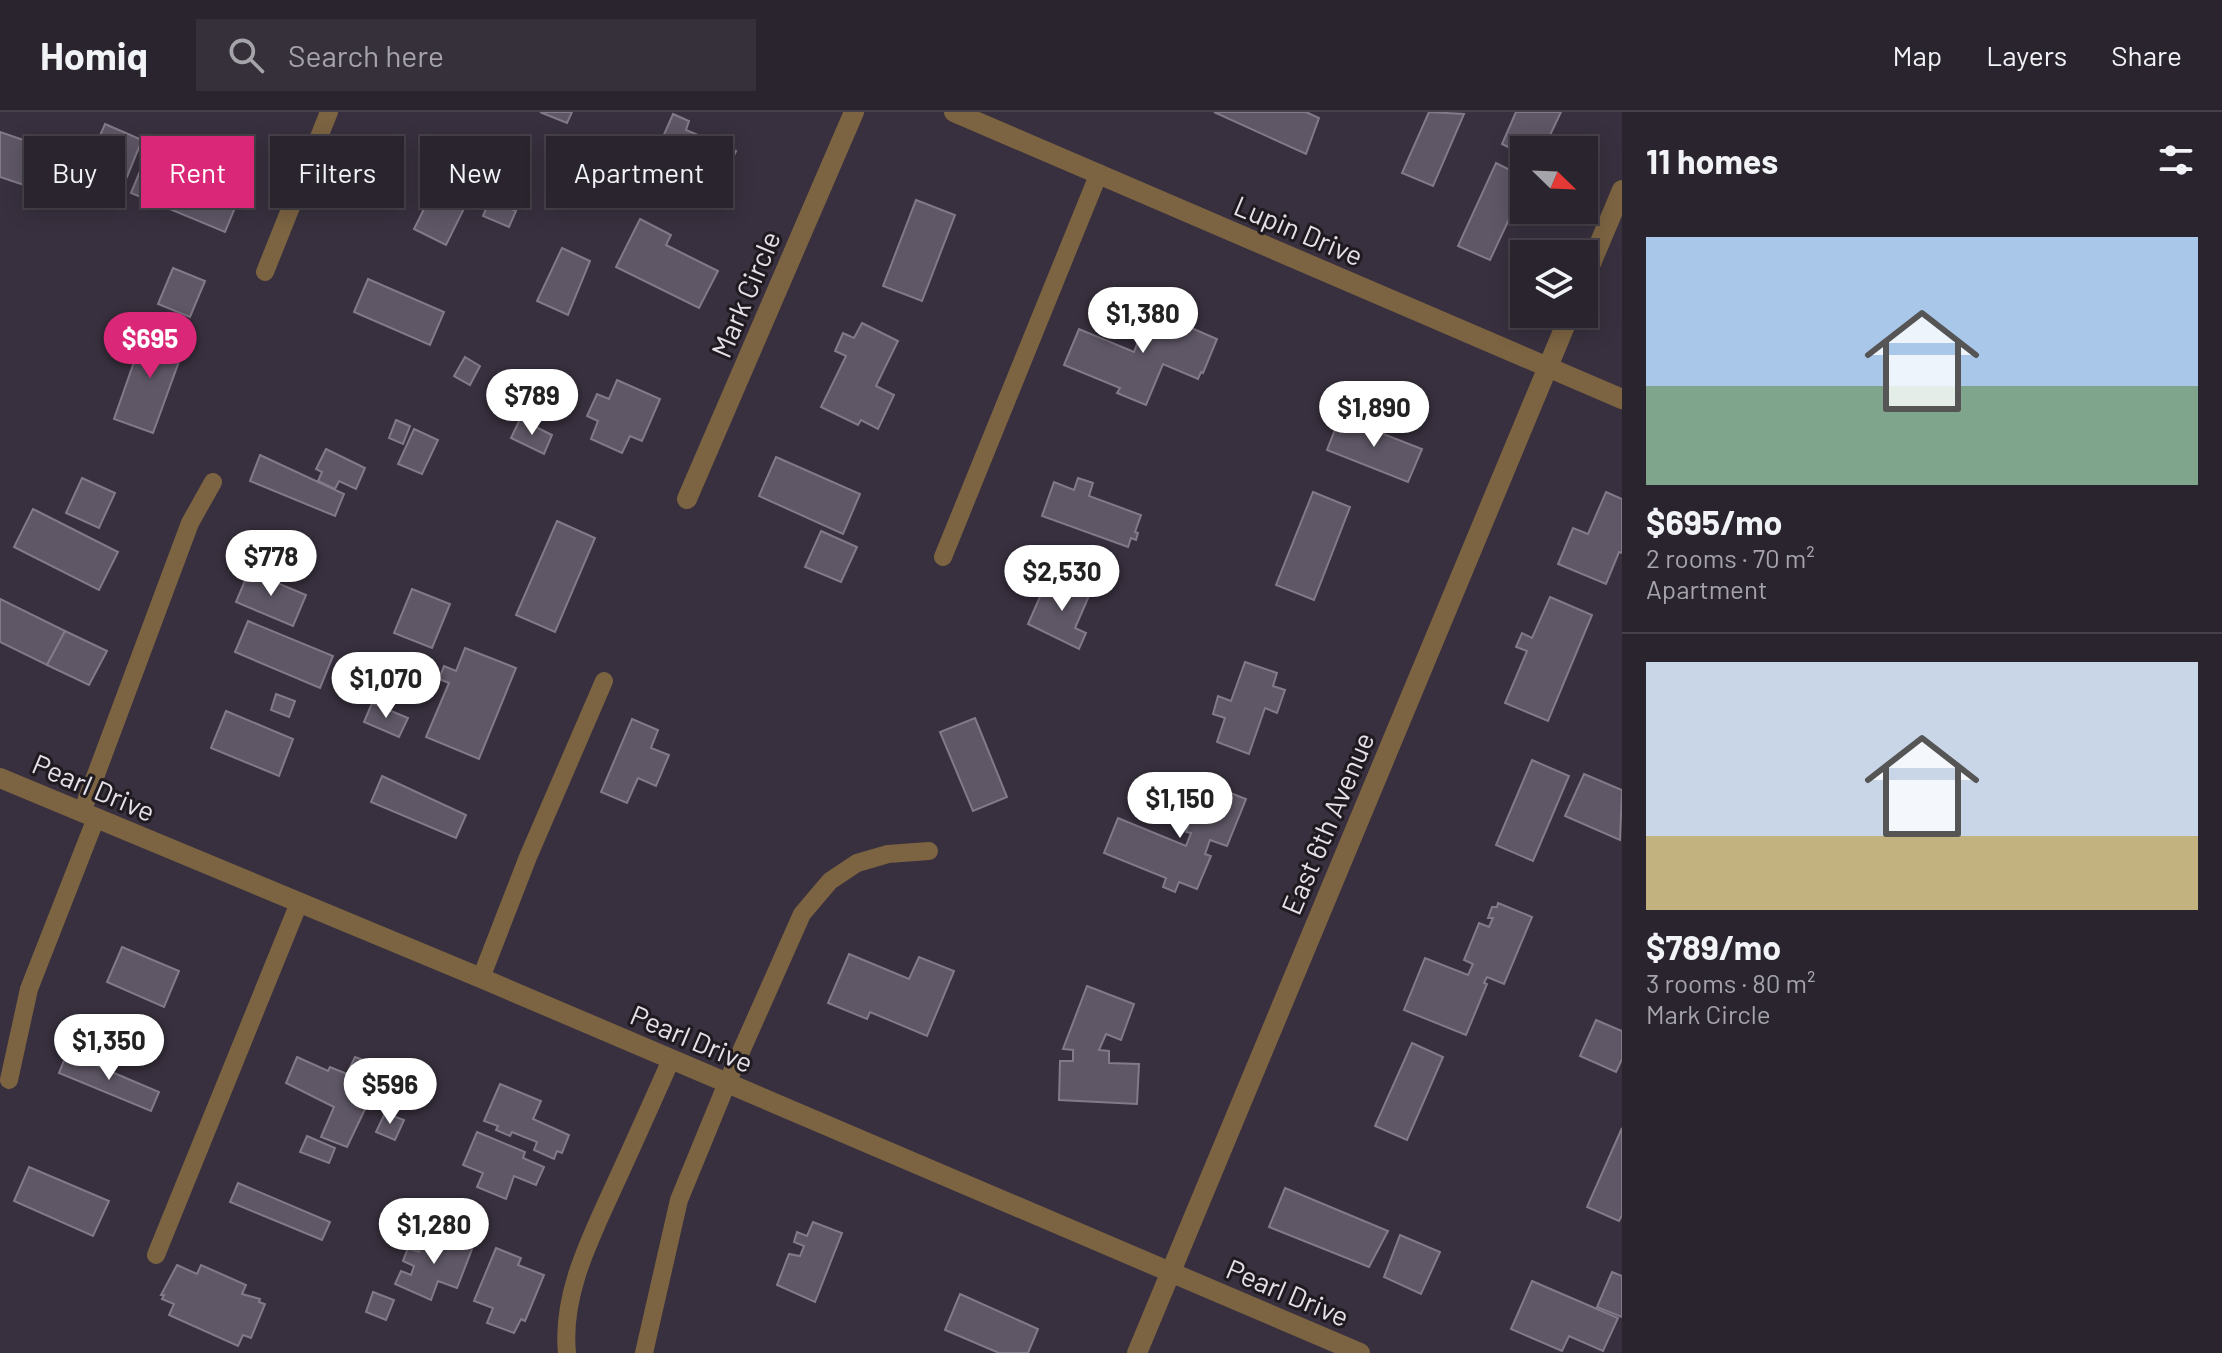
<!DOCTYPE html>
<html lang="en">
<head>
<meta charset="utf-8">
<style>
  :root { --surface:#2a242e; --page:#36303a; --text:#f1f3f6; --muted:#a5a4aa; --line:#46414a; --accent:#db2777 }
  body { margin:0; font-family:Barlow,sans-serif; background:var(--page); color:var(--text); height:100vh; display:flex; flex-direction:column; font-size:30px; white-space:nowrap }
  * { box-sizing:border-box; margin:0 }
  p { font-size:26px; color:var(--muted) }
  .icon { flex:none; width:44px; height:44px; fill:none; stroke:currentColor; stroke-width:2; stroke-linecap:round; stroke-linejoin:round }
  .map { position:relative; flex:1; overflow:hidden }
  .drawer { display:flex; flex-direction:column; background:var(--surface); width:600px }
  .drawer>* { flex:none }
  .top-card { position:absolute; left:24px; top:24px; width:760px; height:72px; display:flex; gap:16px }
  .needle { width:52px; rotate:113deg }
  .controls { position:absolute; left:1510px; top:24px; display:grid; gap:16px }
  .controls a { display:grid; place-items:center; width:88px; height:88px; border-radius:0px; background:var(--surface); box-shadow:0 4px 20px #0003,0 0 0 2px var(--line); font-size:40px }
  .price { position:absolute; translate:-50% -68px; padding:0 18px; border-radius:28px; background:#fff; color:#222; font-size:26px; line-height:52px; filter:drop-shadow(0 2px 4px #0008) }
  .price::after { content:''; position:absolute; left:50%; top:48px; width:24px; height:18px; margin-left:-12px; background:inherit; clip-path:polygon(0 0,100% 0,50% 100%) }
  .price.current { background:var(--accent); color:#fff }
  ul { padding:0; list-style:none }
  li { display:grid; align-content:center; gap:16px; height:424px; padding:0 24px }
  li+li { border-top:2px solid var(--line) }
  li span { display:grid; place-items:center; height:248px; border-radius:0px; color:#555 }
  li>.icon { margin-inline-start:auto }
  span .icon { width:144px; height:144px; fill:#fffc; stroke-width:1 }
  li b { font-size:34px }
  h2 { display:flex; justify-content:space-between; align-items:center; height:96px; padding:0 24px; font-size:34px }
  .chip { padding:0 28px; border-radius:0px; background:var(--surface); box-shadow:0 4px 20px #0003,0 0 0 2px var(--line); font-size:28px; line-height:72px }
  .chip.current { background:var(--accent); color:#fff }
  header { display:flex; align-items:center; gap:48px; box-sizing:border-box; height:112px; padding:0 40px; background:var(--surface); border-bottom:2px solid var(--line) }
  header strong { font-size:38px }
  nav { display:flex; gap:44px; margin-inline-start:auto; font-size:28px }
  .search { width:560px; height:72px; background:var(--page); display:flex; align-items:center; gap:20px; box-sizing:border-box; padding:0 28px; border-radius:0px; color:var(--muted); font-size:30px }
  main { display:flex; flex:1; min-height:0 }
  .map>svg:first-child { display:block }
  .building { fill:#5f5766; stroke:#837a89; stroke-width:2 }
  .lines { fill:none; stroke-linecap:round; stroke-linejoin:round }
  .service { stroke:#7c6442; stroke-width:18 }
  .minor { stroke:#7c6442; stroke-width:20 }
  .tertiary { stroke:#7c6442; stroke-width:20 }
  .labels { text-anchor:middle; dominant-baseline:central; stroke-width:6; stroke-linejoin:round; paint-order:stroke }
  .street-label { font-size:28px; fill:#e5e0e8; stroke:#1e1a20 }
</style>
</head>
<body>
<header>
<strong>Homiq</strong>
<div class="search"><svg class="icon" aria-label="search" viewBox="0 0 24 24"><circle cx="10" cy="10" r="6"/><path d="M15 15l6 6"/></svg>Search here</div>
<nav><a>Map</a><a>Layers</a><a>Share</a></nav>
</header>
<main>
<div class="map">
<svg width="1622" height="1241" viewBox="0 0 1622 1241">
  <rect width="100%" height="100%" fill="#38303e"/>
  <g class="building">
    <path d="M 540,0 L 572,0 L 567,11 Z"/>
    <path d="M 1214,0 L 1306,0 L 1319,6 L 1306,42 Z"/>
    <path d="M 1429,0 L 1464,2 L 1433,74 L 1402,61 Z"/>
    <path d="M 1516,0 L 1561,0 L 1543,38 L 1524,38 L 1524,43 L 1502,32 Z"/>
    <path d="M 673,2 L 689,9 L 686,18 L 736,39 L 722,71 L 655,43 Z"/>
    <path d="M 105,12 L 142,28 L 127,65 L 89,49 Z"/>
    <path d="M 0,20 L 64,42 L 51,82 L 0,65 Z"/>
    <path d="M 147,42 L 241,81 L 225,120 L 131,81 Z"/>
    <path d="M 451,42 L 483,58 L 446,133 L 414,117 Z"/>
    <path d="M 1496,51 L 1524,65 L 1524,75 L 1490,148 L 1458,134 Z"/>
    <path d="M 490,87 L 516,99 L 509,115 L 483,104 Z"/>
    <path d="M 916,88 L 955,103 L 922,189 L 883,174 Z"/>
    <path d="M 640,107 L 671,123 L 666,133 L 718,159 L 699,196 L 616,155 Z"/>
    <path d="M 562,136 L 590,149 L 568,203 L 537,189 Z"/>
    <path d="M 173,156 L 205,169 L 190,205 L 158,192 Z"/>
    <path d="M 368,167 L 444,200 L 430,233 L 354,200 Z"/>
    <path d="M 1157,190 L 1179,200 L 1175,209 L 1217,227 L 1203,261 L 1201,260 L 1198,267 L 1163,252 L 1146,293 L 1117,281 L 1120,276 L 1064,253 L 1079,217 L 1134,240 L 1150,198 L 1153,199 Z"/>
    <path d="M 862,211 L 898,229 L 876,274 L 894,283 L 878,317 L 861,308 L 858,313 L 821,295 L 846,244 L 835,239 L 843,221 L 854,226 Z"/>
    <path d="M 146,216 L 186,230 L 153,321 L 114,307 Z"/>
    <path d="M 465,245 L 480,254 L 470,273 L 454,264 Z"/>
    <path d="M 617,268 L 660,287 L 642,329 L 630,324 L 622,341 L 591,327 L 598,309 L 587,304 L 597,282 L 609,287 Z"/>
    <path d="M 556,269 L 567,275 L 558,290 L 547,285 Z"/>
    <path d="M 1340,305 L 1422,337 L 1408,370 L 1327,338 Z"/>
    <path d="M 520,307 L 552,323 L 544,342 L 511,326 Z"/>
    <path d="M 396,308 L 410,314 L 403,332 L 389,326 Z"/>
    <path d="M 414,317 L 438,328 L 422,362 L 398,352 Z"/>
    <path d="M 326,337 L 365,356 L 356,377 L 339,369 L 335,377 L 318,369 L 322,360 L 316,357 Z"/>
    <path d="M 260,343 L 344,382 L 335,404 L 250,369 Z"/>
    <path d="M 776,345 L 860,382 L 843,422 L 759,384 Z"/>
    <path d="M 82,366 L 115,381 L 99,416 L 66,401 Z"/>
    <path d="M 1078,366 L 1093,371 L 1089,384 L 1141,403 L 1135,420 L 1138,421 L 1136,428 L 1131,426 L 1128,435 L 1042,404 L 1054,370 L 1074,378 Z"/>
    <path d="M 1313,380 L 1350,395 L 1314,488 L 1276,473 Z"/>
    <path d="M 1606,380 L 1622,387 L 1622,441 L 1619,440 L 1606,472 L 1558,452 L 1573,416 L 1588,422 Z"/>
    <path d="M 33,397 L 118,440 L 99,478 L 14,435 Z"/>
    <path d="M 557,409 L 595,426 L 555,520 L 516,503 Z"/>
    <path d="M 821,419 L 857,435 L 841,470 L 805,455 Z"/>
    <path d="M 249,459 L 306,483 L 293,514 L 236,490 Z"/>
    <path d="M 1066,465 L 1092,477 L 1075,516 L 1086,521 L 1079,537 L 1028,512 L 1042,480 L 1056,486 Z"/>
    <path d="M 412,477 L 450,492 L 432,536 L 394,521 Z"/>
    <path d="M 1550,485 L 1592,503 L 1548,609 L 1505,591 L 1527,539 L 1516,535 L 1522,521 L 1532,526 Z"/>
    <path d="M 0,487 L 65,519 L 47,553 L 0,530 Z"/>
    <path d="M 248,509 L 333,544 L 320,576 L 235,540 Z"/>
    <path d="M 65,519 L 107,539 L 89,573 L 47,553 Z"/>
    <path d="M 465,536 L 516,556 L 479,647 L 426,625 L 449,571 L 439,567 L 444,554 L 456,559 Z"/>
    <path d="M 1245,550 L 1277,561 L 1273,574 L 1285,578 L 1277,601 L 1265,596 L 1249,642 L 1217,630 L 1225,606 L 1213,602 L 1218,584 L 1231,589 Z"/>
    <path d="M 276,582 L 295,589 L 289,605 L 271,598 Z"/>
    <path d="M 372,591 L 408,606 L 399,625 L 364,610 Z"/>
    <path d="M 226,599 L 293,627 L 279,664 L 211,636 Z"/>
    <path d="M 975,606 L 1007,685 L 973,699 L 940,620 Z"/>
    <path d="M 632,607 L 658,618 L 651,636 L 669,643 L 656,674 L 638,666 L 627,691 L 601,680 Z"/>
    <path d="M 1532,648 L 1569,664 L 1533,749 L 1496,733 Z"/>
    <path d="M 1584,662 L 1622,678 L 1620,728 L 1565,704 Z"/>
    <path d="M 382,664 L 466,703 L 456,726 L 371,690 Z"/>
    <path d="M 1205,671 L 1246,687 L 1227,734 L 1210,728 L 1205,742 L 1211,744 L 1197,777 L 1179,770 L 1175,780 L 1163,775 L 1166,766 L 1104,741 L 1118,706 L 1186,734 L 1191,721 L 1186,720 Z"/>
    <path d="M 1498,791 L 1532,805 L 1504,872 L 1487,865 L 1484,871 L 1487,872 L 1466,923 L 1404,898 L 1425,846 L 1468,863 L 1473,852 L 1464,848 L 1479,811 L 1489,815 L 1493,806 L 1488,806 L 1492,795 L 1497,795 Z"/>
    <path d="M 122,835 L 179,859 L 164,895 L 107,870 Z"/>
    <path d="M 849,842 L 909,867 L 919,845 L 954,859 L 927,924 L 870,900 L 867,907 L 828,891 Z"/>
    <path d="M 1087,874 L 1134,892 L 1121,928 L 1106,922 L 1099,938 L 1109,939 L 1109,951 L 1139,952 L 1137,992 L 1059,988 L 1060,949 L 1073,949 L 1073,938 L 1063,937 Z"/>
    <path d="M 1596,908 L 1622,919 L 1622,947 L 1616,960 L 1580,944 Z"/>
    <path d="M 1412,931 L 1443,945 L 1407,1028 L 1375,1014 Z"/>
    <path d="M 67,941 L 159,980 L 151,999 L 59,961 Z"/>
    <path d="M 297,945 L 328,959 L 330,955 L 347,962 L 355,945 L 366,949 L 364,960 L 375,965 L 364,990 L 368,991 L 347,1035 L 321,1025 L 334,995 L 286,971 Z"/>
    <path d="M 500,972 L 541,989 L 533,1007 L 569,1023 L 562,1041 L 557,1039 L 554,1047 L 534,1038 L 537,1030 L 512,1020 L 510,1024 L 496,1018 L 498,1014 L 484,1009 Z"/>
    <path d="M 385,1001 L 404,1008 L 395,1028 L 376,1020 Z"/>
    <path d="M 1622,1016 L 1622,1103 L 1619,1109 L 1587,1095 Z"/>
    <path d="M 477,1020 L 525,1040 L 523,1046 L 544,1055 L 536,1073 L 514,1064 L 506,1087 L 477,1075 L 483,1061 L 463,1053 Z"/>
    <path d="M 307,1024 L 335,1036 L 329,1051 L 300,1040 Z"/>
    <path d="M 29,1055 L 109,1089 L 93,1124 L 14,1089 Z"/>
    <path d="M 238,1071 L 330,1110 L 322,1128 L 230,1090 Z"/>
    <path d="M 1285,1076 L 1388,1119 L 1369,1155 L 1269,1115 Z"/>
    <path d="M 813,1110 L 842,1121 L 815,1190 L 777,1173 L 789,1142 L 800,1144 L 804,1134 L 794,1130 L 797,1120 L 807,1124 Z"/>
    <path d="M 427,1120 L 472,1137 L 457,1176 L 438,1169 L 431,1188 L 395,1172 L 401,1159 L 411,1163 L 414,1154 L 403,1149 L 408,1136 L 419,1140 Z"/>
    <path d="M 1400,1123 L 1440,1140 L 1421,1182 L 1384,1165 Z"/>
    <path d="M 496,1136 L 521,1146 L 518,1153 L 544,1163 L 525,1209 L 521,1207 L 514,1221 L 487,1211 L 493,1196 L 474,1189 Z"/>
    <path d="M 177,1153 L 197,1162 L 201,1153 L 246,1173 L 242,1182 L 260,1187 L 259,1190 L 265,1192 L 251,1226 L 243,1223 L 238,1234 L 169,1203 L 174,1192 L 162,1187 L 164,1183 L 161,1183 Z"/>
    <path d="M 1612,1160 L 1622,1164 L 1622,1205 L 1597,1195 Z"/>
    <path d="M 1532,1169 L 1618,1206 L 1603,1239 L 1569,1224 L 1562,1239 L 1511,1217 Z"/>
    <path d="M 373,1180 L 394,1188 L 386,1208 L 366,1200 Z"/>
    <path d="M 960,1182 L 1038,1217 L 1028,1241 L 999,1241 L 945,1218 Z"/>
  </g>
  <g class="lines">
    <g class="service">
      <path d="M 265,160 L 329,0"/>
      <path d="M 943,445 L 1099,61"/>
      <path d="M 82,700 L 190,411 L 213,370"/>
      <path d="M 481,866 L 528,745 L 604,569"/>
      <path d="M 9,968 L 29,877 L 96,706"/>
      <path d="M 156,1143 L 299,791"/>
      <path d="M 567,1241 C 561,1182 591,1125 615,1072 C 634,1031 652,990 671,948"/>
      <path d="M 644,1241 L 679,1088 L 727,971 L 802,802 L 830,769 L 857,751 L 888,742 L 929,739"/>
    </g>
    <g class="minor">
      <path d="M 1584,168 L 1622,78"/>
      <path d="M 687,387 L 854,0"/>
      <path d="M 0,666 L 481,866 L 1360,1241"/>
      <path d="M 1137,1241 L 1570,202"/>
    </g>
    <path class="tertiary" d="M 954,0 L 1622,287"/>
  </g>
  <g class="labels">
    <g class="street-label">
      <text transform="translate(1299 118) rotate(23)">Lupin Drive</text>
      <text transform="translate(745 182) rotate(-67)">Mark Circle</text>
      <text transform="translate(94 675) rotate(23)">Pearl Drive</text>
      <text transform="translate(1327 711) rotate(-67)">East 6th Avenue</text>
      <text transform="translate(692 926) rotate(23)">Pearl Drive</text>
      <text transform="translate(1288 1180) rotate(23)">Pearl Drive</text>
    </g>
  </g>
</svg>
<div class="controls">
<a><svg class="needle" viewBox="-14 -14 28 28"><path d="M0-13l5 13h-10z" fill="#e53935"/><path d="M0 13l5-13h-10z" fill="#a5a4aa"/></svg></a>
<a><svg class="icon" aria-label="layers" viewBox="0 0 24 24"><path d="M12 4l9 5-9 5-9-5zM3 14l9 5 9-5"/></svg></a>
</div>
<b class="price" style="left:1143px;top:243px">$1,380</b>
<b class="price current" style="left:150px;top:268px">$695</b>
<b class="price" style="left:532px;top:325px">$789</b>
<b class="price" style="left:1374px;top:337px">$1,890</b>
<b class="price" style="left:271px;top:486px">$778</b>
<b class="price" style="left:1062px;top:501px">$2,530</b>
<b class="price" style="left:386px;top:608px">$1,070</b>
<b class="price" style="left:1180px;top:728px">$1,150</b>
<b class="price" style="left:109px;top:970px">$1,350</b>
<b class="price" style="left:390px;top:1014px">$596</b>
<b class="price" style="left:434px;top:1154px">$1,280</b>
<div class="top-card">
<a class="chip">Buy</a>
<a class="chip current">Rent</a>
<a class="chip">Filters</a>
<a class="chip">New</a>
<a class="chip">Apartment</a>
</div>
</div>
<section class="drawer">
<h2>11 homes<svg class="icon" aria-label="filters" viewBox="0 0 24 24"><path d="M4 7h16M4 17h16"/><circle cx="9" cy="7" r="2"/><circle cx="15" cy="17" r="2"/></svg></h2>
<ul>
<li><span style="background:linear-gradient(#a9c7e8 60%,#7fa58c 0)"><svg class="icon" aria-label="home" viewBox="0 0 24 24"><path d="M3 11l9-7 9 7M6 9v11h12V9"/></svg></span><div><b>$695/mo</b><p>2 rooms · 70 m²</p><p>Apartment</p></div></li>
<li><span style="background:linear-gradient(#c9d6e8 70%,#c2b280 0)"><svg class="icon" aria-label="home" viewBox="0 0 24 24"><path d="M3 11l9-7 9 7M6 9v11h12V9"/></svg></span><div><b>$789/mo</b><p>3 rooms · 80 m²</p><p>Mark Circle</p></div></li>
</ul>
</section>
</main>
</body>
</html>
